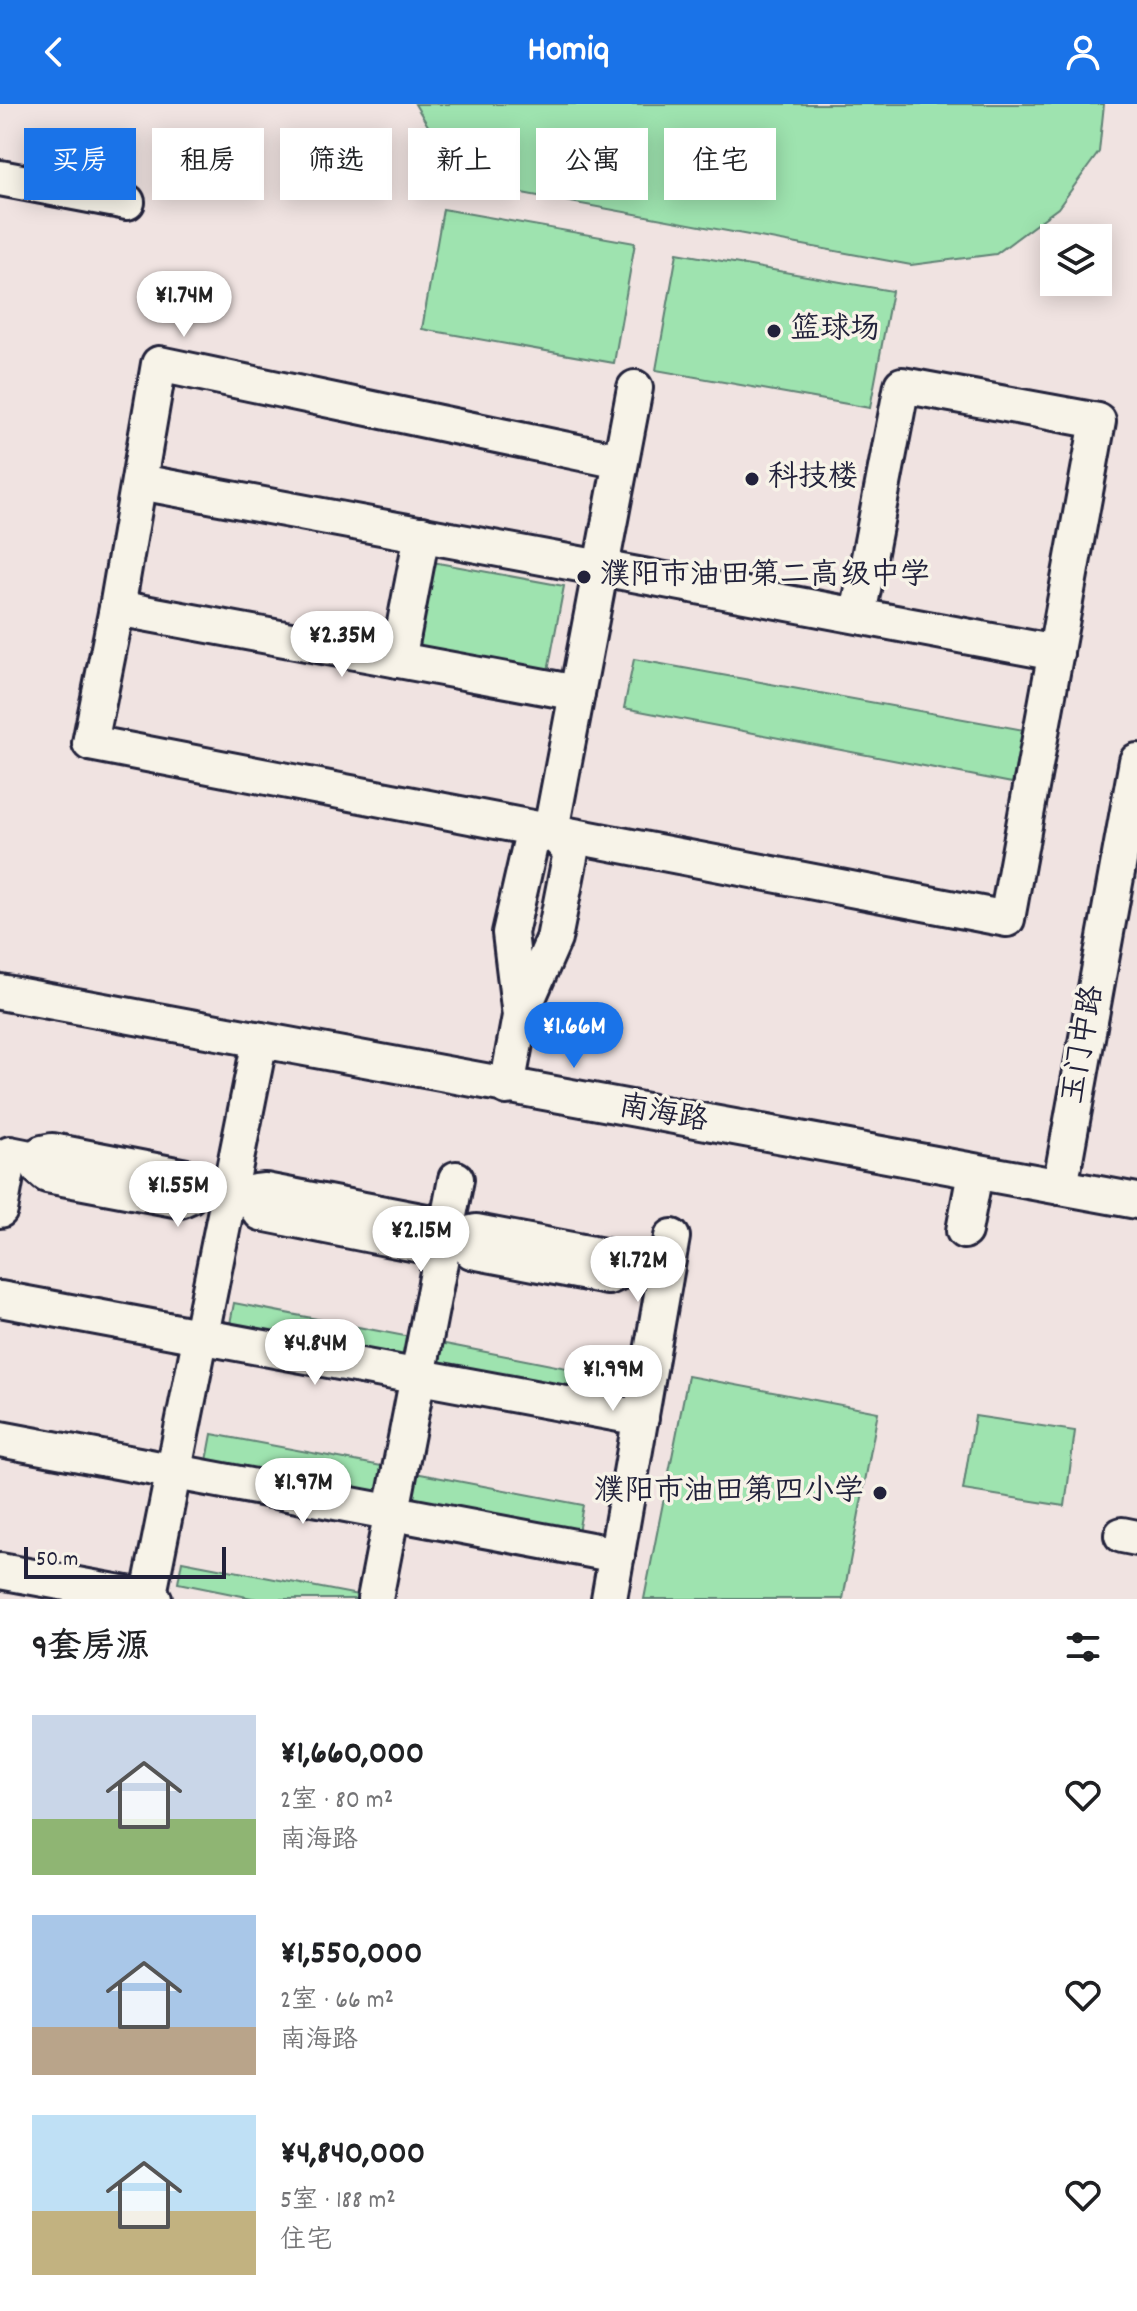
<!DOCTYPE html>
<html lang="zh">
<head>
<meta charset="utf-8">
<style>
  :root { --surface:#fff; --page:#f6f6f6; --text:#202124; --muted:#757577; --accent:#1a73e8 }
  body { margin:0; font-family:Dekko,"LXGW WenKai TC",sans-serif; background:var(--page); color:var(--text); height:100vh; display:flex; flex-direction:column; font-size:30px; white-space:nowrap }
  * { box-sizing:border-box; margin:0 }
  p { font-size:26px; color:var(--muted) }
  .icon { flex:none; width:44px; height:44px; fill:none; stroke:currentColor; stroke-width:2; stroke-linecap:round; stroke-linejoin:round }
  .map { position:relative; height:1495px; overflow:hidden }
  .drawer { display:flex; flex-direction:column; background:var(--surface); flex:1 }
  .drawer>* { flex:none }
  .top-card { position:absolute; left:24px; top:24px; width:1090px; height:72px; display:flex; gap:16px }
  .buttons { position:absolute; left:1040px; top:120px; display:grid; gap:16px }
  .buttons a { display:grid; place-items:center; width:72px; height:72px; border-radius:0px; background:var(--surface); box-shadow:0 4px 20px #0003; font-size:40px }
  .scale { position:absolute; left:24px; bottom:20px; width:202px; box-sizing:border-box; padding-left:8px; border:4px solid #22223b; border-top:0; font-size:22px; line-height:28px; white-space:nowrap; color:#22223b; -webkit-text-stroke:6px #f7f3e8; paint-order:stroke }
  .price { position:absolute; translate:-50% -68px; padding:0 18px; border-radius:28px; background:#fff; color:#222; font-size:26px; line-height:52px; filter:drop-shadow(0 2px 4px #0008) }
  .price::after { content:''; position:absolute; left:50%; top:48px; width:24px; height:18px; margin-left:-12px; background:inherit; clip-path:polygon(0 0,100% 0,50% 100%) }
  .price.on { background:var(--accent); color:#fff }
  ul { padding:0; list-style:none }
  li { display:flex; align-items:center; gap:24px; height:200px; padding:0 32px }
  li span { display:grid; place-items:center; flex:none; width:224px; height:160px; border-radius:0px; color:#555 }
  li>.icon { margin-inline-start:auto }
  span .icon { width:96px; height:96px; fill:#fffc; stroke-width:1 }
  li b { font-size:34px }
  h2 { display:flex; justify-content:space-between; align-items:center; height:96px; padding:0 32px; font-size:34px }
  .chip { padding:0 28px; border-radius:0px; background:var(--surface); box-shadow:0 4px 20px #0003; font-size:28px; line-height:72px }
  .chip.on { background:var(--accent); color:#fff }
  header { display:flex; justify-content:space-between; align-items:center; height:104px; padding:0 32px; background:var(--accent); color:#fff; font-size:36px; font-weight:700 }
  .map>svg:first-child { display:block }
  .green { fill:#9ee3af; stroke:#608275; stroke-width:2 }
  .lines { fill:none; stroke-linecap:round; stroke-linejoin:round }
  .minor-casing { stroke:#22223b; stroke-width:40 }
  .minor { stroke:#f7f3e8; stroke-width:34 }
  .poi-dot { fill:#22223b; stroke:#f7f3e8; stroke-width:3 }
  .labels { text-anchor:middle; dominant-baseline:central; stroke-width:7; stroke-linejoin:round; paint-order:stroke }
  .poi-label { font-size:30px; fill:#22223b; stroke:#f7f3e8; text-anchor:start }
  .street-label { font-size:30px; fill:#22223b; stroke:#f7f3e8 }
</style>
</head>
<body>
<header><svg class="icon" aria-label="back" viewBox="0 0 24 24"><path d="M15 5l-7 7 7 7"/></svg>Homiq<svg class="icon" aria-label="person" viewBox="0 0 24 24"><circle cx="12" cy="8" r="4"/><path d="M4 21q1-7 8-7t8 7"/></svg></header>
<div class="map">
<svg width="1137" height="1495" viewBox="0 0 1137 1495">
  <rect width="100%" height="100%" fill="#f0e3e1"/>
  <filter id="ink" filterUnits="userSpaceOnUse"><feTurbulence type="fractalNoise" baseFrequency=".0125" numOctaves="2"/><feDisplacementMap in="SourceGraphic" scale="16" xChannelSelector="R" yChannelSelector="G"/><feConvolveMatrix kernelMatrix="1 2 1 2 8 2 1 2 1" color-interpolation-filters="sRGB"/></filter>
  <g filter="url(#ink)">
    <g class="green">
      <path d="M 415,0 L 1104,0 L 1099,48 L 1058,104 L 996,150 L 911,161 L 479,81 L 434,32 Z"/>
      <path d="M 443,105 L 635,139 L 614,259 L 422,225 Z"/>
      <path d="M 677,149 L 892,187 L 870,304 L 656,266 Z"/>
      <path d="M 427,457 L 564,482 L 548,567 L 412,542 Z"/>
      <path d="M 634,555 L 1024,626 L 1012,679 L 624,604 Z"/>
      <path d="M 234,1199 L 410,1233 L 403,1264 L 228,1230 Z"/>
      <path d="M 435,1238 L 607,1272 L 601,1302 L 429,1268 Z"/>
      <path d="M 688,1272 L 878,1308 L 843,1495 L 644,1495 Z"/>
      <path d="M 975,1312 L 1075,1327 L 1065,1402 L 963,1386 Z"/>
      <path d="M 212,1330 L 387,1363 L 381,1394 L 206,1362 Z"/>
      <path d="M 410,1368 L 583,1401 L 577,1434 L 403,1401 Z"/>
      <path d="M 182,1457 L 358,1491 L 357,1495 L 257,1495 L 178,1479 Z"/>
    </g>
    <g class="lines">
      <g class="minor-casing">
        <g id="minor">
          <path d="M 0,74 L 127,98"/>
          <path d="M 620,357 L 159,260 L 117,504 L 90,639 L 1007,815 L 1098,317 L 902,281 L 858,511"/>
          <path d="M 140,378 L 1056,549"/>
          <path d="M 117,504 L 577,589"/>
          <path d="M 398,556 L 422,430"/>
          <path d="M 0,888 L 1137,1097"/>
          <path d="M 521,910 L 554,835 L 571,748 L 551,726"/>
          <path d="M 507,983 L 520,912 L 510,829 L 531,737 L 551,726 L 635,284"/>
          <path d="M 52,1047 L 186,1073 L 193,1077 L 195,1086 L 189,1092 L 180,1096 L 47,1071 L 39,1064 L 35,1055 L 42,1049 Z"/>
          <path d="M 1060,1083 L 1137,657"/>
          <path d="M 265,1087 L 426,1118 L 433,1123 L 437,1132 L 431,1138 L 421,1141 L 261,1109 L 250,1095 L 256,1088 Z"/>
          <path d="M 0,1106 L 10,1050 L 35,1055"/>
          <path d="M 964,1127 L 975,1069"/>
          <path d="M 476,1128 L 614,1154 L 620,1159 L 621,1167 L 608,1173 L 472,1147 L 461,1135 L 467,1130 Z"/>
          <path d="M 0,1195 L 641,1314"/>
          <path d="M 0,1335 L 617,1451"/>
          <path d="M 1122,1431 L 1137,1434"/>
          <path d="M 0,1467 L 154,1495"/>
          <path d="M 148,1495 L 260,936"/>
          <path d="M 375,1495 L 456,1075"/>
          <path d="M 609,1495 L 672,1133"/>
        </g>
      </g>
      <use href="#minor" class="minor"/>
    </g>
  </g>
  <g class="poi-dot">
    <circle cx="774" cy="227" r="8"/>
    <circle cx="752" cy="375" r="8"/>
    <circle cx="584" cy="473" r="8"/>
    <circle cx="880" cy="1389" r="8"/>
  </g>
  <g class="labels">
    <g class="poi-label">
      <text x="790" y="227">篮球场</text>
      <text x="768" y="375">科技楼</text>
      <text x="600" y="473">濮阳市油田第二高级中学</text>
      <text x="864" y="1389" text-anchor="end">濮阳市油田第四小学</text>
    </g>
    <g class="street-label">
      <text transform="translate(1085 941) rotate(-80)">玉门中路</text>
      <text transform="translate(663 1012) rotate(10)">南海路</text>
    </g>
  </g>
</svg>
<div class="buttons">
<a><svg class="icon" aria-label="layers" viewBox="0 0 24 24"><path d="M12 4l9 5-9 5-9-5zM3 14l9 5 9-5"/></svg></a>
</div>
<div class="scale">50 m</div>
<b class="price" style="left:184px;top:235px">¥1.74M</b>
<b class="price" style="left:342px;top:575px">¥2.35M</b>
<b class="price on" style="left:574px;top:966px">¥1.66M</b>
<b class="price" style="left:178px;top:1125px">¥1.55M</b>
<b class="price" style="left:421px;top:1170px">¥2.15M</b>
<b class="price" style="left:638px;top:1200px">¥1.72M</b>
<b class="price" style="left:315px;top:1283px">¥4.84M</b>
<b class="price" style="left:613px;top:1309px">¥1.99M</b>
<b class="price" style="left:303px;top:1422px">¥1.97M</b>
<div class="top-card">
<a class="chip on">买房</a>
<a class="chip">租房</a>
<a class="chip">筛选</a>
<a class="chip">新上</a>
<a class="chip">公寓</a>
<a class="chip">住宅</a>
</div>
</div>
<section class="drawer">
<h2>9套房源<svg class="icon" aria-label="filters" viewBox="0 0 24 24"><path d="M4 7h16M4 17h16"/><circle cx="9" cy="7" r="2"/><circle cx="15" cy="17" r="2"/></svg></h2>
<ul>
<li><span style="background:linear-gradient(#c9d6e8 65%,#8fb573 0)"><svg class="icon" aria-label="home" viewBox="0 0 24 24"><path d="M3 11l9-7 9 7M6 9v11h12V9"/></svg></span><div><b>¥1,660,000</b><p>2室 · 80 m²</p><p>南海路</p></div><svg class="icon" aria-label="heart" viewBox="0 0 24 24"><path d="M12 20l-8-8c-3-5 5-10 8-4 3-6 11-1 8 4z"/></svg></li>
<li><span style="background:linear-gradient(#a9c7e8 70%,#b9a48a 0)"><svg class="icon" aria-label="home" viewBox="0 0 24 24"><path d="M3 11l9-7 9 7M6 9v11h12V9"/></svg></span><div><b>¥1,550,000</b><p>2室 · 66 m²</p><p>南海路</p></div><svg class="icon" aria-label="heart" viewBox="0 0 24 24"><path d="M12 20l-8-8c-3-5 5-10 8-4 3-6 11-1 8 4z"/></svg></li>
<li><span style="background:linear-gradient(#bfe0f5 60%,#c2b280 0)"><svg class="icon" aria-label="home" viewBox="0 0 24 24"><path d="M3 11l9-7 9 7M6 9v11h12V9"/></svg></span><div><b>¥4,840,000</b><p>5室 · 188 m²</p><p>住宅</p></div><svg class="icon" aria-label="heart" viewBox="0 0 24 24"><path d="M12 20l-8-8c-3-5 5-10 8-4 3-6 11-1 8 4z"/></svg></li>
</ul>
</section>
</body>
</html>
